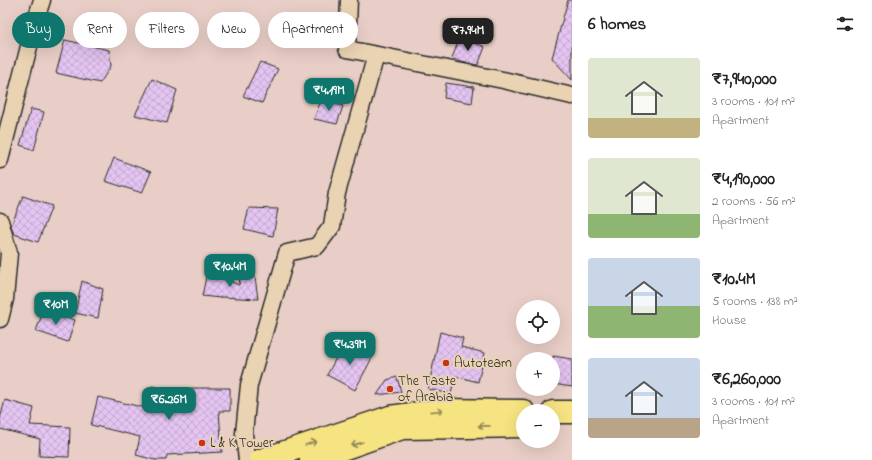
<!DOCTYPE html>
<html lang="en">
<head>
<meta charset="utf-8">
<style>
  :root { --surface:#fff; --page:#f2f2f2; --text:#222; --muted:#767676; --accent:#0f766e }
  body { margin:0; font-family:"Indie Flower",sans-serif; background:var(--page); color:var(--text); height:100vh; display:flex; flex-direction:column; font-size:15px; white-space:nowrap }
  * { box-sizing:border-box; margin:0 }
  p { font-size:13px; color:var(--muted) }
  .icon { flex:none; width:22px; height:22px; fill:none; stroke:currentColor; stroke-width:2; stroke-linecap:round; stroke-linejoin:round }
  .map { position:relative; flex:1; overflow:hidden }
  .drawer { display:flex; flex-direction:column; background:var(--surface); width:300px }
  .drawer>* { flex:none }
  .guide { position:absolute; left:12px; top:12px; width:380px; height:36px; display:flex; gap:8px }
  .tools { position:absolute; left:516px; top:300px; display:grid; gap:8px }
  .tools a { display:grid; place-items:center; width:44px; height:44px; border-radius:50%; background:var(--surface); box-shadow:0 4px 16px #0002; font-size:20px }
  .price { position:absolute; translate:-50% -34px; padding:0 9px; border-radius:8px; background:var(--accent); color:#fff; font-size:13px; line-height:26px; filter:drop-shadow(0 1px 2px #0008) }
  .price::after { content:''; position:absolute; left:50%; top:24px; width:12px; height:9px; margin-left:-6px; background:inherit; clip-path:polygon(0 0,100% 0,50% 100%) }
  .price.on { background:#222; color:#fff }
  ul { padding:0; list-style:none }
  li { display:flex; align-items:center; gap:12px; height:100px; padding:0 16px }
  li span { display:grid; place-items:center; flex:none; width:112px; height:80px; border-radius:4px; color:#555 }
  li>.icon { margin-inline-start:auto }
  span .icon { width:48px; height:48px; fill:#fffc; stroke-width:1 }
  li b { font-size:17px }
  h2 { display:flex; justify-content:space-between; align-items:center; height:48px; padding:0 16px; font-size:17px }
  .pill { padding:0 14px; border-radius:18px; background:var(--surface); box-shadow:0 4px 16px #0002; font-size:14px; line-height:36px }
  .pill.on { background:var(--accent); color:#fff }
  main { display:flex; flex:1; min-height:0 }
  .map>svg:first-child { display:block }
  .building { fill:url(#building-cross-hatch); stroke:#2b2b2b }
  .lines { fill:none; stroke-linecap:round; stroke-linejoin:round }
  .minor-casing { stroke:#2b2b2b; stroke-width:19 }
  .primary-casing { stroke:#2b2b2b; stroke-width:25 }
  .minor { stroke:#ead3b3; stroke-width:16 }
  .primary { stroke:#f6e381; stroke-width:22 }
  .oneway { stroke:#908756 }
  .poi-dot { fill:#c8321e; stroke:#ead3b3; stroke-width:1.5 }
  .labels { text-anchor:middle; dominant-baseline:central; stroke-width:4; stroke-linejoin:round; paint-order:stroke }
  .poi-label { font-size:14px; fill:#2b2b2b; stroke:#ead3b3; text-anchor:start }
</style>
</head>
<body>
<main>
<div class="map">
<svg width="572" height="460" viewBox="0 0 572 460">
  <defs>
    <pattern id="building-cross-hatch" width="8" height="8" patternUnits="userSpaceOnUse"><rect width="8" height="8" fill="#e4c4f1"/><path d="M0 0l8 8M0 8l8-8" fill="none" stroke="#c4a9cf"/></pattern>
  </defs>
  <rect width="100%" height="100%" fill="#e8cec6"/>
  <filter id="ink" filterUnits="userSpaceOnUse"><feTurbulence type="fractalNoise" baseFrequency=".025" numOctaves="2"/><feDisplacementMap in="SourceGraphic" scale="8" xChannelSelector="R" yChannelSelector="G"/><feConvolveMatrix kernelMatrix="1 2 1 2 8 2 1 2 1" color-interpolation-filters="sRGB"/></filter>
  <g filter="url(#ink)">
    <g class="building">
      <path d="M 568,0 L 572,0 L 572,80 L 552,58 Z"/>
      <path d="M 460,37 L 485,47 L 478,65 L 461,62 L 452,58 Z"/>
      <path d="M 65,40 L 109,50 L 111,66 L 100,83 L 56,73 Z"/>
      <path d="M 260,62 L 278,69 L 262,103 L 243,96 Z"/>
      <path d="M 152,79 L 177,90 L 167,123 L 135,115 Z"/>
      <path d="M 446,83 L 474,87 L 472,103 L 444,98 Z"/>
      <path d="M 321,100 L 343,106 L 337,124 L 314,119 Z"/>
      <path d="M 31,109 L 44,112 L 34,150 L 20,145 Z"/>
      <path d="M 114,158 L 151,172 L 142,193 L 105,181 Z"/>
      <path d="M 23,196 L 52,206 L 38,242 L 14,234 L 11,226 Z"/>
      <path d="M 249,208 L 278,209 L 273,236 L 244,229 Z"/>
      <path d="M 207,272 L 239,285 L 240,277 L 255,277 L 258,299 L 220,297 L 220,298 L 202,296 Z"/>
      <path d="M 82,281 L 103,289 L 98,318 L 75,313 Z"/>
      <path d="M 44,309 L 75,320 L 68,342 L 36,331 Z"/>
      <path d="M 440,332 L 463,338 L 461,347 L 485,353 L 478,382 L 455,376 L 451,394 L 428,389 Z"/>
      <path d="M 345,341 L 373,356 L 355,390 L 327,375 Z"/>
      <path d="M 553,356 L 572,359 L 572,387 L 553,384 Z"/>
      <path d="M 397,377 L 401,392 L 377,395 L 387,380 Z"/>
      <path d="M 152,386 L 191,397 L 191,388 L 230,388 L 230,411 L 219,411 L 222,452 L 167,455 L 166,460 L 155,460 L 136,455 L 140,437 L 91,425 L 98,397 L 146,408 Z"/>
      <path d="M 5,400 L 34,408 L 30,425 L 70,427 L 69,457 L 39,456 L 40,439 L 0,429 L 0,419 Z"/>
    </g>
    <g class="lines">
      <g class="minor-casing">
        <g id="minor">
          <path d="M 349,0 L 347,49 L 503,80 L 572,96"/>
          <path d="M 0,160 L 36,19 L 42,0"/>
          <path d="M 0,221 L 9,253 L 5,299 L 0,319"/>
          <path d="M 247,460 L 244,433 L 249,385 L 287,253 L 317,246 L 332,226 L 337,193 L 376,55"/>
        </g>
      </g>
      <g class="primary-casing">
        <g id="primary">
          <path d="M 553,412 L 572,412"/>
          <path d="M 261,460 L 390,417 L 442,410 L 523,411"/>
          <path d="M 311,460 L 402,428 L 523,426"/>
        </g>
      </g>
      <use href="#minor" class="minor"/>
      <use href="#primary" class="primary"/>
    </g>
    <defs><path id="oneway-shaft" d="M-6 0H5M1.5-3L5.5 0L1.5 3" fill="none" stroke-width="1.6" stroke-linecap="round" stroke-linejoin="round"/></defs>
    <g class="oneway">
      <use href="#oneway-shaft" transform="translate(437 411) rotate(-6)"/>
      <use href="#oneway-shaft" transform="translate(484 426) rotate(179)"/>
      <use href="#oneway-shaft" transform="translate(311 443) rotate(-19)"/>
      <use href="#oneway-shaft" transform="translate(357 444) rotate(161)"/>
    </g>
  </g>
  <g class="poi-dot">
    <circle cx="446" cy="363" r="4"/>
    <circle cx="390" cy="389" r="4"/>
    <circle cx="202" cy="443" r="4"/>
  </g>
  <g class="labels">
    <g class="poi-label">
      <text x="454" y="363">Autoteam</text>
      <text x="398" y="381">The Taste<tspan x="398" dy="16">of Arabia</tspan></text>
      <text x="210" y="443">L &amp; K Tower</text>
    </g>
  </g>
</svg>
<div class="tools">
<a><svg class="icon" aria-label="locate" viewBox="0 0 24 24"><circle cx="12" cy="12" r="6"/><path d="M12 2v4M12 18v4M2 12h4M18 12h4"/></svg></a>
<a>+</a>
<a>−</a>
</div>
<b class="price on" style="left:468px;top:52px">₹7.94M</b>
<b class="price" style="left:329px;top:112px">₹4.19M</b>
<b class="price" style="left:230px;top:288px">₹10.4M</b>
<b class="price" style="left:56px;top:326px">₹10M</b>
<b class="price" style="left:350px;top:366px">₹4.39M</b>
<b class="price" style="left:169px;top:421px">₹6.26M</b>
<div class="guide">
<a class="pill on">Buy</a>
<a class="pill">Rent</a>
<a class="pill">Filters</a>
<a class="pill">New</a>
<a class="pill">Apartment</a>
</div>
</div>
<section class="drawer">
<h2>6 homes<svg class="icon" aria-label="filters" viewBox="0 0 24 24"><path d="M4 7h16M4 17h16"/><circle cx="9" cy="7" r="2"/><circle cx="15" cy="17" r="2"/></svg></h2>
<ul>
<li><span style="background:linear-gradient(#dfe7d0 75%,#c2b280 0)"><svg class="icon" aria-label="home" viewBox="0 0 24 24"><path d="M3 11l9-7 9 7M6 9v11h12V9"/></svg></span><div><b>₹7,940,000</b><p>3 rooms · 101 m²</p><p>Apartment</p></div></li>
<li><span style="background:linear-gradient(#dfe7d0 70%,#8fb573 0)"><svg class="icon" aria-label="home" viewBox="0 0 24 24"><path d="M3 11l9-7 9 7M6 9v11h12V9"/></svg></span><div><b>₹4,190,000</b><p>2 rooms · 56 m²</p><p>Apartment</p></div></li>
<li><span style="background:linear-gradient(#c9d6e8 60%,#8fb573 0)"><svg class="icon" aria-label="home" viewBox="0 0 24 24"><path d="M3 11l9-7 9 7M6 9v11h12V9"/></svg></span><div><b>₹10.4M</b><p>5 rooms · 138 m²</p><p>House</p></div></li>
<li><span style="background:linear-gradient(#c9d6e8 75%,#b9a48a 0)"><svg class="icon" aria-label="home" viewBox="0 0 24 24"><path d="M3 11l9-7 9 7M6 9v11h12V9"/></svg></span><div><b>₹6,260,000</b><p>3 rooms · 101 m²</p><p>Apartment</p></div></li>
</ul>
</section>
</main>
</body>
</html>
